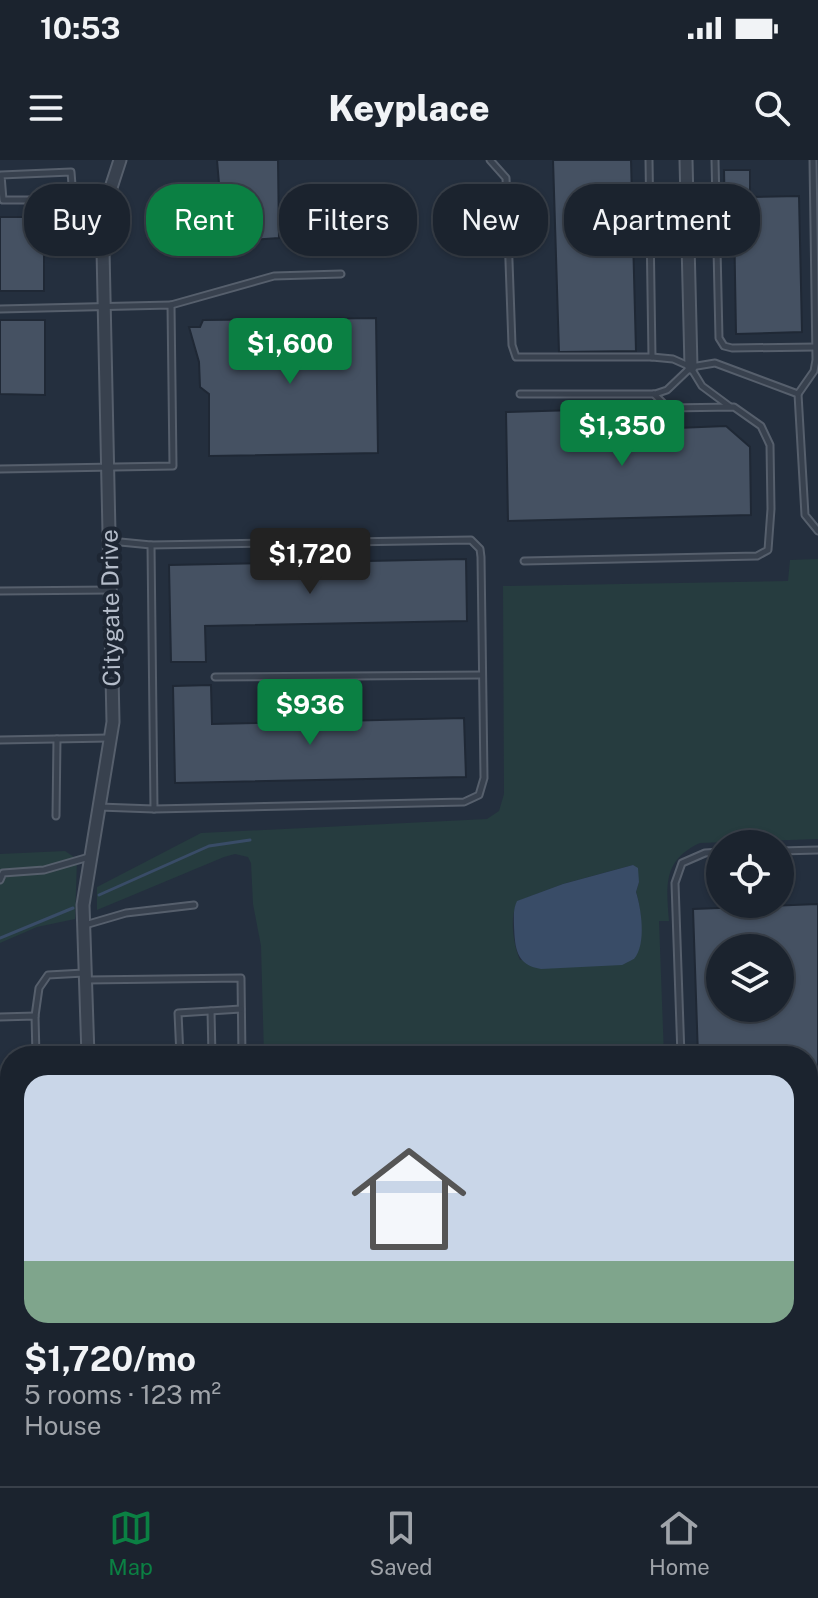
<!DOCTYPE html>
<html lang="en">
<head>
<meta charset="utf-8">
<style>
  :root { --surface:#1b232e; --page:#282f3a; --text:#f1f3f6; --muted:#a0a4aa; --line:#39404a; --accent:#0b8043 }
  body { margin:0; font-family:"Public Sans",sans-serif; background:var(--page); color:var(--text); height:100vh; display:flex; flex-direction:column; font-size:30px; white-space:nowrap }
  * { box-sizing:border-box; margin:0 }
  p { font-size:26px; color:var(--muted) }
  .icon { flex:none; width:44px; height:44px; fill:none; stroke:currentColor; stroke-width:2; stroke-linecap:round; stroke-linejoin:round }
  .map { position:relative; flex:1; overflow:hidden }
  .details { position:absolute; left:0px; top:886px; width:818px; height:440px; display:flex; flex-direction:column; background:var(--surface); border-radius:32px 32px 0 0; box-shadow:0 2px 6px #0004,0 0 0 2px var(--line) }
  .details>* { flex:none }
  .guide { position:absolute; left:24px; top:24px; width:770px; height:72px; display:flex; gap:16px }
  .fabs { position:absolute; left:706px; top:670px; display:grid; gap:16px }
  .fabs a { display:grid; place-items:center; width:88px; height:88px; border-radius:50%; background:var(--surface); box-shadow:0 2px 6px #0004,0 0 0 2px var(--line); font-size:40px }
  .price { position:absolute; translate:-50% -68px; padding:0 18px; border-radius:8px; background:var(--accent); color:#fff; font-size:26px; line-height:52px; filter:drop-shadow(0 2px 4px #0008) }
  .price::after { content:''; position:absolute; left:50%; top:48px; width:24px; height:18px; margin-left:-12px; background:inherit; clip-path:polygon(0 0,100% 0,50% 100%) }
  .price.selected { background:#222; color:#fff }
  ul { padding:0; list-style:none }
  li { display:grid; align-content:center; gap:16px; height:424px; padding:0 24px }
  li+li { border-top:2px solid var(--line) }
  li span { display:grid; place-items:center; height:248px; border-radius:24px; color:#555 }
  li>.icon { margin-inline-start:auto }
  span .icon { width:144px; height:144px; fill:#fffc; stroke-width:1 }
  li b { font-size:34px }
  .pill { padding:0 28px; border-radius:32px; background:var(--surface); box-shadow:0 2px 6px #0004,0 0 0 2px var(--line); font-size:28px; line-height:72px }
  .pill.selected { background:var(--accent); color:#fff }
  .status { display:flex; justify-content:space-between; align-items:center; height:56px; padding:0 40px; background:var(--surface); direction:ltr }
  .status svg { height:22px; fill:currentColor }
  header { display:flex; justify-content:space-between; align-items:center; height:104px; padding:0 24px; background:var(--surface); font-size:36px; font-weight:800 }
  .tab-bar { display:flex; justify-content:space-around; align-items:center; height:112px; border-top:2px solid var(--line); background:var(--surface); font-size:22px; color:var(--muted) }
  .tab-bar a { display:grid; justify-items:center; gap:4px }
  .tab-bar .selected { color:var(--accent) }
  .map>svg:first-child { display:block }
  .green { fill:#263c3f; fill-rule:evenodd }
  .water { fill:#394c67 }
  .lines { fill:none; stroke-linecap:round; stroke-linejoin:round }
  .stream { stroke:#394c67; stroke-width:3 }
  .building { fill:#455162; stroke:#1f2835; stroke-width:2; fill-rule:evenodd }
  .service-casing { stroke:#565f6c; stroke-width:9 }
  .minor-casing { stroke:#565f6c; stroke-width:15 }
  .primary-casing { stroke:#414a57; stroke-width:22 }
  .service { stroke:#38414e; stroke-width:5 }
  .minor { stroke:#38414e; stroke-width:11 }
  .primary { stroke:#56606e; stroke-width:18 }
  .labels { text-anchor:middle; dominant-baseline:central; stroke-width:8; stroke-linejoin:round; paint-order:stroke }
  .street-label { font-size:24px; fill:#b4bcc9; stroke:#1d2633 }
</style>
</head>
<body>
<div class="status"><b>10:53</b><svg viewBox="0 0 49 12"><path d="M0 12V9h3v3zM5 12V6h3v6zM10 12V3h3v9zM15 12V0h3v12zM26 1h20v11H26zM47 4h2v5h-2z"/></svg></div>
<header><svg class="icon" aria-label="menu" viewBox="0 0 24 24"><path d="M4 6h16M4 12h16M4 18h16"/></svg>Keyplace<svg class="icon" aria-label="search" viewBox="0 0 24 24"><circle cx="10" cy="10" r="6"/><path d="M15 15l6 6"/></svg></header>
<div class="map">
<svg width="818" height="1326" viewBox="0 0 818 1326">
  <rect width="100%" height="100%" fill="#242f3e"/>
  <g class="green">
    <path d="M 818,399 L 818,679 L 700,683 C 663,700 666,725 669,761 L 659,761 L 664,896 L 264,896 L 261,786 L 253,744 L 251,703 L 248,697 L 235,694 L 224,697 L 97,750 L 97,727 L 201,673 L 487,659 L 499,651 L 504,634 L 503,426 L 788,421 L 790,400 ZM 633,705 L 639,722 L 636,732 C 643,753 642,778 634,799 L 520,800 C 513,784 509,756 518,741 L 563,724 Z"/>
    <path d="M 65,691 L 77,699 L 75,759 L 37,767 L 0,783 L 0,694 Z"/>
    <path d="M 10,1110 L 10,1238 L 0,1238 L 0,1111 Z"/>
    <rect x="248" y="1316" width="81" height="10"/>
    <path d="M 338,1316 L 473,1316 L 474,1326 L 338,1326 Z"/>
    <rect x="483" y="1316" width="89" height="10"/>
    <path d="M 695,1316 L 766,1316 L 766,1326 L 696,1326 Z"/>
  </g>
  <path class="water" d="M 633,705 L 638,708 L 639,722 L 636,732 C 641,748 647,784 634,799 C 633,799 623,805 622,805 L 541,809 C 516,805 515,788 514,766 C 514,756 513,749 517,741 L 563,724 Z"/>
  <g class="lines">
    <g class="stream">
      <path d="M 99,735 L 209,686 L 250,680"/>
      <path d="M 0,778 L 73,748"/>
    </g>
  </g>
  <g class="building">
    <path d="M 217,0 L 278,0 L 279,78 L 224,82 Z"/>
    <path d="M 553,0 L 631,0 L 636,191 L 559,192 Z"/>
    <path d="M 724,10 L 750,10 L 750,37 L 799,36 L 802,172 L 736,174 L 734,58 L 725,58 Z"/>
    <rect x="0" y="57" width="44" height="74"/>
    <path d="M 376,158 L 378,293 L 209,296 L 209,234 L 200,227 L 199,202 L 189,167 L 200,167 L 203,160 Z"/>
    <path d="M 0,160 L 45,160 L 45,235 L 0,234 Z"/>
    <path d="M 644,248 L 646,263 L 652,269 L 726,266 L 750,287 L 751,355 L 508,361 L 506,252 Z"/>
    <path d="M 466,399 L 467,461 L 205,466 L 206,502 L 171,502 L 169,405 Z"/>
    <path d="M 211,525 L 212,564 L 464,558 L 466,617 L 175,623 L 173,526 Z"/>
    <path d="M 818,744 L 818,1128 L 808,1128 L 808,896 L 698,896 L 693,749 ZM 720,788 L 780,788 L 780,848 L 720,848 Z"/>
  </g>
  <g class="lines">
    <g class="service-casing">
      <g id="service">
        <path d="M 490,0 L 506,18 L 512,185 L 516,197 L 652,197 L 673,199 L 691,207 L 715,203 L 798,234 L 805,355 L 818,371"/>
        <path d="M 649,0 L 652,197"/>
        <path d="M 715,0 L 719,178 L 724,186 L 732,188 L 816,187"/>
        <path d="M 73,38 L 71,12 L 1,15 L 3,40 L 106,40"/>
        <path d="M 171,145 L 274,116 L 341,114"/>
        <path d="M 0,149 L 171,145 L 173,306 L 0,309"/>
        <path d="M 691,208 L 702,226 L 729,246"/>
        <path d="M 520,234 L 655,234 L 667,230 L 690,208"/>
        <path d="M 798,234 L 814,211 L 816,200 L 813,0"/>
        <path d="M 151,385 L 154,649"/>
        <path d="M 524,401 L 757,396 L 768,390 L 771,349 L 770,285 L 761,266 L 734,247 L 668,248 L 654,234"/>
        <path d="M 0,431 L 110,430"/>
        <path d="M 215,517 L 482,515"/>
        <path d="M 0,580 L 109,578"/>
        <path d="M 99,647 L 154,649 L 464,642 L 479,635 L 484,618 L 481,397 L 480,389 L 471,380 L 151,385 L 110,381"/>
        <path d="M 56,656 L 57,579"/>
        <path d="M 780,691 L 818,690"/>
        <path d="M 0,720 L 3,713 L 44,710 L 89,697"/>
        <path d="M 85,765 L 126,753 L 194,745"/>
        <path d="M 87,820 L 241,818 L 242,896"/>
        <path d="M 211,851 L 212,896"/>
        <path d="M 35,856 L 39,828 L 48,815 L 84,813"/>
        <path d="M 0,857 L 35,856 L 36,896"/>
        <path d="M 180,896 L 178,853 L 241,849"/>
        <path d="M 681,896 L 675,723 L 682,703 L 705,693 L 720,692"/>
        <path d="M 0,1055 L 10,1055"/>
        <path d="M 808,1150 L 818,1150"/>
        <path d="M 808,1306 L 818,1306"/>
        <path d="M 35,1316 L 35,1326"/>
      </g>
    </g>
    <g class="minor-casing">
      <g id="minor">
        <path d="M 686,0 L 691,207"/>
        <path d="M 88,896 L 83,745 L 113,562 L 103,90 L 107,40 L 120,0"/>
        <path d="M 186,1316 L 186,1326"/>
        <path d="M 332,1316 L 332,1326"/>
        <path d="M 477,1316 L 477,1326"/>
        <path d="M 622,1316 L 622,1326"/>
        <path d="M 768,1316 L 768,1326"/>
      </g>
    </g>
    <g class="primary-casing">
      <g id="primary">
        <path d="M 808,1236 L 818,1236"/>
        <path d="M 0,1260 L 10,1260"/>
      </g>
    </g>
    <use href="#service" class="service"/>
    <use href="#minor" class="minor"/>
    <use href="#primary" class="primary"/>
  </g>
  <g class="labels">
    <g class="street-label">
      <text transform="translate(110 448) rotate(-91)">Citygate Drive</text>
    </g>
  </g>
</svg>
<div class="fabs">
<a><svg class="icon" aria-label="locate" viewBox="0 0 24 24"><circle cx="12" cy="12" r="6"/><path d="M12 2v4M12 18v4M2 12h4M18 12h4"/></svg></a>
<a><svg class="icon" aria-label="layers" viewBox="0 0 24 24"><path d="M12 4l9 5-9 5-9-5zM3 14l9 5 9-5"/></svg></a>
</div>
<b class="price" style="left:290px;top:226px">$1,600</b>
<b class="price" style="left:622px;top:308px">$1,350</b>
<b class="price selected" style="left:310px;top:436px">$1,720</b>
<b class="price" style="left:310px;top:587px">$936</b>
<div class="guide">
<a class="pill">Buy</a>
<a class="pill selected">Rent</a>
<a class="pill">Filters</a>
<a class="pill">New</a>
<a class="pill">Apartment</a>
</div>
<section class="details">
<ul>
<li><span style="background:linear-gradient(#c9d6e8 75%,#7fa58c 0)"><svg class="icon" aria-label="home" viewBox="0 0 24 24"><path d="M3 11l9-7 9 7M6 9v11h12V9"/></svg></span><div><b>$1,720/mo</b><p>5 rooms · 123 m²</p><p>House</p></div></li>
</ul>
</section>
</div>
<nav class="tab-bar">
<a class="selected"><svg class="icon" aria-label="map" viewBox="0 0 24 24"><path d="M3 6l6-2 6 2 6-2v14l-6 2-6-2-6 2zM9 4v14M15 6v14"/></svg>Map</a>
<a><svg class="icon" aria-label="saved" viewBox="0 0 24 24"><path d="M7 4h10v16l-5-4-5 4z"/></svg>Saved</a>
<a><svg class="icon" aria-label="home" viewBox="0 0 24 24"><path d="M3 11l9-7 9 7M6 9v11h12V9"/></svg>Home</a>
</nav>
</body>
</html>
